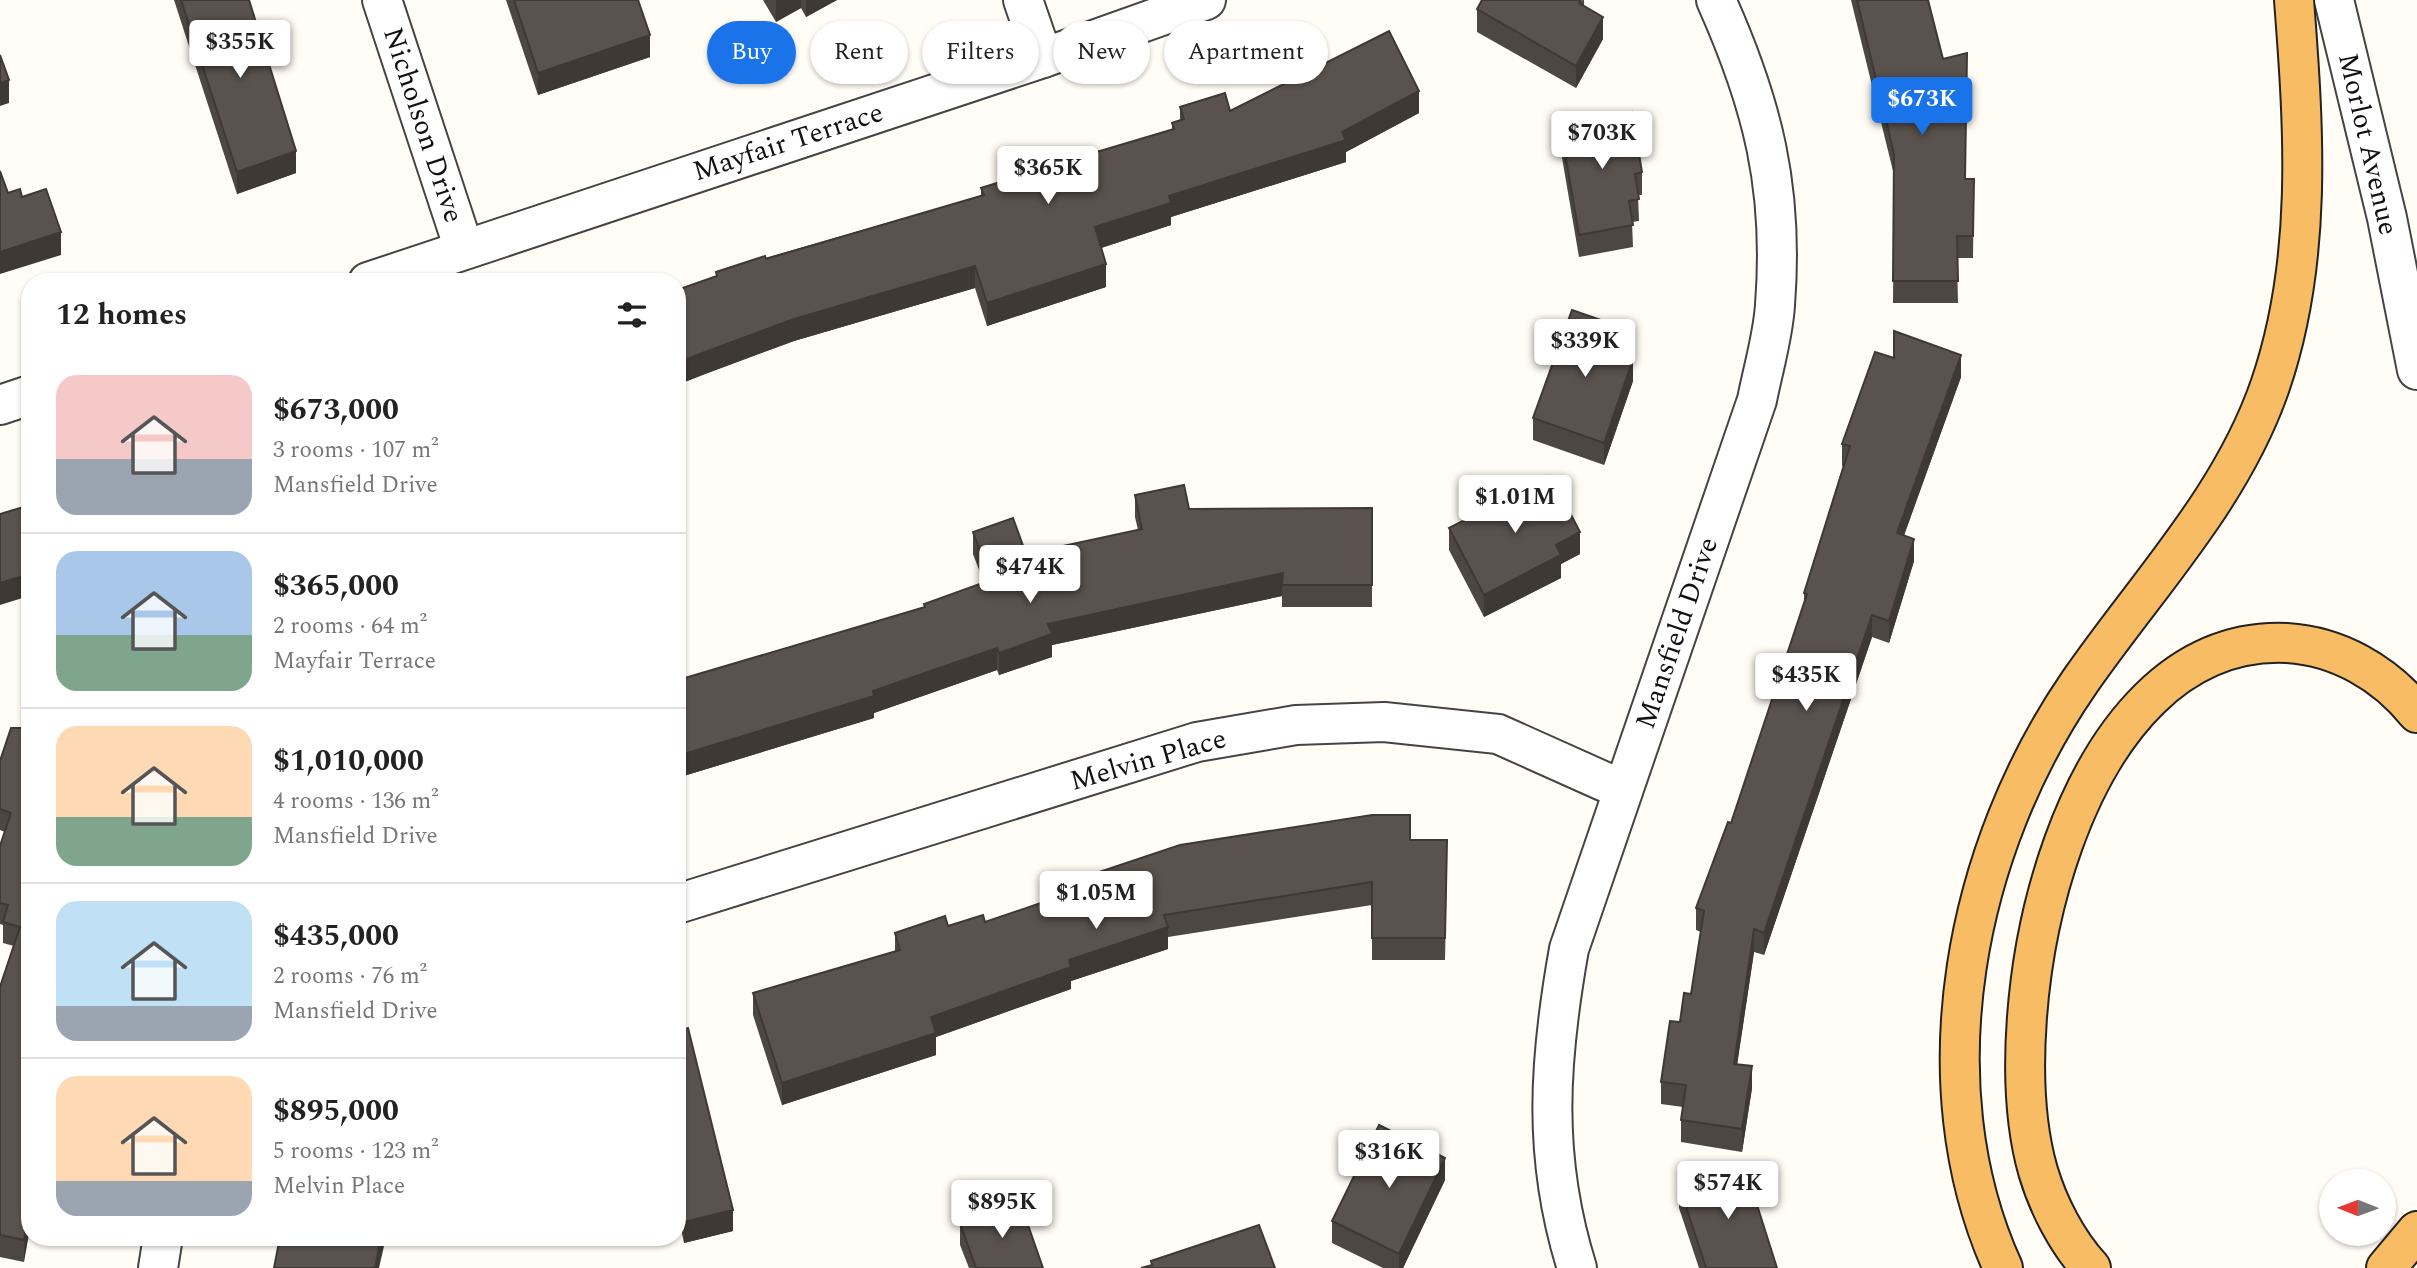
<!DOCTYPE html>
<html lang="en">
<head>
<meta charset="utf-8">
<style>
  :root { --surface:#fff; --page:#f6f6f6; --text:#222; --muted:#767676; --line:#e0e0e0; --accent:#1a73e8 }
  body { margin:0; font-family:Spectral,serif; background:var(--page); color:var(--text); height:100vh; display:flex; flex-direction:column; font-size:26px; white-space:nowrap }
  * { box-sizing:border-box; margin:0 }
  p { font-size:23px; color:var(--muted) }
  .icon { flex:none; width:38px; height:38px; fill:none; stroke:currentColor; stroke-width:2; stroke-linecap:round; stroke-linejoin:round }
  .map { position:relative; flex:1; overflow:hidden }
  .drawer { position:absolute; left:21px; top:273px; width:665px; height:973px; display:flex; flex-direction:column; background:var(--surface); border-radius:28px; box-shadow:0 2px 5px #0004 }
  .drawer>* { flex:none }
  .guide { position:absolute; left:707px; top:21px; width:665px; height:63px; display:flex; gap:14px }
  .needle { width:46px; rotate:271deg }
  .fabs { position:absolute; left:2319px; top:1169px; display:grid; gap:14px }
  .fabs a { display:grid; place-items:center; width:77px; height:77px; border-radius:50%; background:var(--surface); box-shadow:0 2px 5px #0004; font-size:35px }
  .price { position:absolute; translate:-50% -60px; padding:0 16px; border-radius:7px; background:#fff; color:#222; font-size:23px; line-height:46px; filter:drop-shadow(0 2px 4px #0008) }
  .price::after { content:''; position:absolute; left:50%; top:42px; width:21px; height:16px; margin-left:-10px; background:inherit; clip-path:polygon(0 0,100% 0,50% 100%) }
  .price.on { background:var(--accent); color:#fff }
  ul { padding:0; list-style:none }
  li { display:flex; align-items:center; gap:21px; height:175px; padding:0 35px }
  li+li { border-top:2px solid var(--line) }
  li span { display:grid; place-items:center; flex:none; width:196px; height:140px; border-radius:21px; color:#555 }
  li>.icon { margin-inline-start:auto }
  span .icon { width:84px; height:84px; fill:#fffc; stroke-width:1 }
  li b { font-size:30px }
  h2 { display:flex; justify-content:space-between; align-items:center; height:84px; padding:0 35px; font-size:30px }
  .chip { padding:0 24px; border-radius:32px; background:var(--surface); box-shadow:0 2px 5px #0004; font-size:24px; line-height:63px }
  .chip.on { background:var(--accent); color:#fff }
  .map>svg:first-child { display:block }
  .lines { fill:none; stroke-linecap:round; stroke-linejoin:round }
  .minor-casing { stroke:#444; stroke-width:42 }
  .tertiary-casing { stroke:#444; stroke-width:42 }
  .trunk-casing { stroke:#222; stroke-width:42 }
  .minor { stroke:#fff; stroke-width:38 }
  .tertiary { stroke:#fff; stroke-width:38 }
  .trunk { stroke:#f7bc64; stroke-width:38 }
  .wall { fill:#4d4742 }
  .shaded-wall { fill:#3f3936 }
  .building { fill:#5a524d; stroke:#3f3936; stroke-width:2 }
  .labels { text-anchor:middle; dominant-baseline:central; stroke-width:7; stroke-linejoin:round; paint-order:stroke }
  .street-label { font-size:28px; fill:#111; stroke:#fff }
</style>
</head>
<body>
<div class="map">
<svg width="2417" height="1268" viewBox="0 0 2417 1268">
  <rect width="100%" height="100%" fill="#fffdf5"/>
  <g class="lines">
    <g class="minor-casing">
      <g id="minor">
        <path d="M 382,0 L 464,249"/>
        <path d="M 1023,0 L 1043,58"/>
        <path d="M 368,282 L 1043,58 L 1206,0"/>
        <path d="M 0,405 L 30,395"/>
        <path d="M 677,904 L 1197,742 L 1296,725 L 1384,722 L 1498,734 L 1623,790"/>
        <path d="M 158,1268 L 163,1237"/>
        <path d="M 1577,1268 C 1542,1157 1549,1061 1569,949 L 1757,400 C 1763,369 1773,337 1775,305 C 1784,189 1763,105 1716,0"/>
      </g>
    </g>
    <g class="tertiary-casing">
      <path id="tertiary" d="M 2334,0 L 2387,218 L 2417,370"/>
    </g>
    <g class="trunk-casing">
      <g id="trunk">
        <path d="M 2003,1268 C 1918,1081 1966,847 2079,683 C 2146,586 2231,499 2270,386 C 2313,261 2304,129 2294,0"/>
        <path d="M 2091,1268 C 2067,1242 2048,1205 2038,1171 C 1992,1010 2069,633 2287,643 C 2338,646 2385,673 2417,713"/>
        <path d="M 2386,1268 L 2417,1231"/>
      </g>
    </g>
    <use href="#minor" class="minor"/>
    <use href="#tertiary" class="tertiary"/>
    <use href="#trunk" class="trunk"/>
  </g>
  <g class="wall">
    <path d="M 174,0 L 249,0 L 296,173 L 237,194 Z"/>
    <path d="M 506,0 L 638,0 L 650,57 L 538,95 Z"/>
    <path d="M 763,0 L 837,0 L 806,17 L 801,8 L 776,22 Z"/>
    <path d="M 1584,0 L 1584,5 L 1603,39 L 1576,88 L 1477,32 L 1477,9 Z"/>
    <path d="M 1851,0 L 1928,0 L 1965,179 L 1974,179 L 1973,258 L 1957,258 L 1958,303 L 1893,303 L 1894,175 Z"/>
    <path d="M 1180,107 L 1230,111 L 1419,113 L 1346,152 L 1346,162 L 1171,217 L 1171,225 L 1101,248 L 1106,287 L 987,326 L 975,288 L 794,341 L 705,374 L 677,385 L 677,290 L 716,277 L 716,272 L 981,196 L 981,188 L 1005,181 L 1005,175 L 1063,162 L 1172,130 L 1172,123 L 1180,120 Z"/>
    <path d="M 1560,124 L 1642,172 L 1642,195 L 1638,195 L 1639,221 L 1632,222 L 1633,247 L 1579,257 L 1560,146 Z"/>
    <path d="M 1624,350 L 1622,355 L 1633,381 L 1604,465 L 1533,440 L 1533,418 Z"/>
    <path d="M 1894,358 L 1961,377 L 1904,535 L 1914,561 L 1889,643 L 1872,637 L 1764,955 L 1754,952 L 1737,1064 L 1752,1088 L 1742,1152 L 1681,1142 L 1681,1120 L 1683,1107 L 1661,1104 L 1661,1082 L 1680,1022 L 1691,994 L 1701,932 L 1696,930 L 1696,908 L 1731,823 L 1804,603 L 1804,593 L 1843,466 L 1842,466 L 1842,444 Z"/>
    <path d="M 1135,495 L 1189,509 L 1372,508 L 1372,607 L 1282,607 L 1282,596 L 1052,645 L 1052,657 L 999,675 L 997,670 L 874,713 L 874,718 L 677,778 L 677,684 L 678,680 L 924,607 L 924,604 L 984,583 L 973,554 L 973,532 L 1026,554 L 1138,530 L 1135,517 Z"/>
    <path d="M 1449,528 L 1580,554 L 1561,564 L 1561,578 L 1484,617 L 1449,550 Z"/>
    <path d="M 30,728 L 24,1262 L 0,1257 L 0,987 L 14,946 L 3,943 L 3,925 L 0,924 L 0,846 L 5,832 L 0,830 L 0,761 Z"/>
    <path d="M 1410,840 L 1447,862 L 1445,960 L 1372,960 L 1372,905 L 1168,937 L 1168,949 L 1071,981 L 1071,989 L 936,1037 L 936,1055 L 782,1105 L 753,1015 L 753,993 L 895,952 L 895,933 L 985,922 L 1069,894 L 1069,882 Z"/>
    <path d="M 677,1032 L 733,1231 L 684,1243 L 677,1211 Z"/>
    <path d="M 1445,1180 L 1403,1268 L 1383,1268 L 1332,1243 L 1332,1221 Z"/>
    <path d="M 1679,1185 L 1777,1268 L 1699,1268 L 1679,1208 Z"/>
    <path d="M 960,1223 L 1043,1268 L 969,1268 L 960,1245 Z"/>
  </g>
  <g class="shaded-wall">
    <path d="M 776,0 L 801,0 L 801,8 L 776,22 Z"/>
    <path d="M 806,0 L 837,0 L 806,17 Z"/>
    <path d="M 1603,17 L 1603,39 L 1576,88 L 1576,66 Z"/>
    <path d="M 650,35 L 650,57 L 538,95 L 538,73 Z"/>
    <path d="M 9,80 L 9,103 L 0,106 L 0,83 Z"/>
    <path d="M 1419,91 L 1419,113 L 1346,152 L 1346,162 L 1171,217 L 1171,225 L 1095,250 L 1095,227 L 1169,196 L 1342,132 Z"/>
    <path d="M 296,151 L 296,173 L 237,194 L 237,172 Z"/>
    <path d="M 61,232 L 61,255 L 0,274 L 0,252 Z"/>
    <path d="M 1106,264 L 1106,287 L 987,326 L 987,303 Z"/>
    <path d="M 975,266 L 975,288 L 794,341 L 705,374 L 677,385 L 677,363 L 705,352 L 794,319 Z"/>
    <path d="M 1624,328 L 1624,350 L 1614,375 L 1614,353 Z"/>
    <path d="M 1961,355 L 1961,377 L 1897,555 L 1897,533 Z"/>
    <path d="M 1633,359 L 1633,381 L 1604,465 L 1604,443 Z"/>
    <path d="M 1580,532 L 1580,554 L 1561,564 L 1561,578 L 1484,617 L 1484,595 L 1556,545 Z"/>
    <path d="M 1914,539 L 1914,561 L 1889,643 L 1889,621 Z"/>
    <path d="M 1283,573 L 1282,596 L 1052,645 L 1052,657 L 999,675 L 999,653 L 1048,624 Z"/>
    <path d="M 29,574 L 29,596 L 0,605 L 0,583 Z"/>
    <path d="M 1872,615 L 1872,637 L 1764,955 L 1764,933 Z"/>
    <path d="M 997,648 L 997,670 L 874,713 L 874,718 L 677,778 L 677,756 L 873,691 Z"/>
    <path d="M 1168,927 L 1168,949 L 1071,981 L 1071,989 L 936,1037 L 936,1055 L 782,1105 L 782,1083 L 931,1017 L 1069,960 Z"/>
    <path d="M 1754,929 L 1754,952 L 1734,1086 L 1734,1064 Z"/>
    <path d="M 1752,1066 L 1752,1088 L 1742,1152 L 1742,1129 Z"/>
    <path d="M 1445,1158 L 1445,1180 L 1403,1268 L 1399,1268 L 1399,1254 Z"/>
    <path d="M 30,1207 L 30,1229 L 24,1262 L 24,1240 Z"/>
    <path d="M 733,1210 L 733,1231 L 684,1243 L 684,1222 Z"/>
    <path d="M 381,1237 L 384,1237 L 384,1246 L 379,1268 L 375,1268 Z"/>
  </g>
  <g class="building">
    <path d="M 181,0 L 249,0 L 296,151 L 237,172 Z"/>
    <path d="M 514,0 L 638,0 L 650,35 L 538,73 Z"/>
    <path d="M 1482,0 L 1580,0 L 1579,3 L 1603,17 L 1576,66 L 1477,9 Z"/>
    <path d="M 1857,0 L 1928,0 L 1943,59 L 1967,53 L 1965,179 L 1974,179 L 1973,236 L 1957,236 L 1958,281 L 1893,281 L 1894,154 Z"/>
    <path d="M 1389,31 L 1419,91 L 1342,132 L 1346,140 L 1169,196 L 1171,203 L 1095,227 L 1106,264 L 987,303 L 975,266 L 794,319 L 705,352 L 677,363 L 677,290 L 717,276 L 716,272 L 765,256 L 766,259 L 984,195 L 981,188 L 1007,180 L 1005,175 L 1055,159 L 1063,162 L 1174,129 L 1172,123 L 1184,119 L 1180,107 L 1225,93 L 1230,111 Z"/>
    <path d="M 0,55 L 9,80 L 0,83 Z"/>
    <path d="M 1632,112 L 1642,172 L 1635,174 L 1639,199 L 1629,201 L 1633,225 L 1579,235 L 1560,124 Z"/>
    <path d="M 0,171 L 8,193 L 20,189 L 22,197 L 46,189 L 61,232 L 0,252 Z"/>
    <path d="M 1572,310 L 1624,328 L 1614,353 L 1633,359 L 1604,443 L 1533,418 Z"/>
    <path d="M 1894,331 L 1961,355 L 1897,533 L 1914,539 L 1889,621 L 1872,615 L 1764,933 L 1754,929 L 1734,1064 L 1752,1066 L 1742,1129 L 1681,1120 L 1686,1085 L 1661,1082 L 1670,1021 L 1680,1022 L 1684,993 L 1691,994 L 1704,911 L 1696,908 L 1728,822 L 1731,823 L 1807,594 L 1804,593 L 1850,446 L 1842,444 L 1875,352 L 1894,358 Z"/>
    <path d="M 1551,476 L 1580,532 L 1556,545 L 1561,555 L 1484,595 L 1449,528 Z"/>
    <path d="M 1184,485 L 1189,509 L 1372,508 L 1372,585 L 1282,585 L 1283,573 L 1048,624 L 1052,634 L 999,653 L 997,648 L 873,691 L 874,696 L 677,756 L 677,684 L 679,684 L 678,680 L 925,607 L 924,604 L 991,580 L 973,532 L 1013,518 L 1026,554 L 1142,529 L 1135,495 Z"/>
    <path d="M 30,505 L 30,576 L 29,574 L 0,583 L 0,514 Z"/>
    <path d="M 11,728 L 30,728 L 30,1183 L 28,1191 L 30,1191 L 30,1207 L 24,1240 L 0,1235 L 0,987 L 20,927 L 3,922 L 8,905 L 0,903 L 0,846 L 11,813 L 0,809 L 0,761 Z"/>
    <path d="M 1372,815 L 1410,815 L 1410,840 L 1447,840 L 1445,938 L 1372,938 L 1372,882 L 1164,915 L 1168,927 L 1069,960 L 1071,967 L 931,1017 L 936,1033 L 782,1083 L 753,993 L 900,950 L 895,933 L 945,916 L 948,926 L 983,915 L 985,922 L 1073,892 L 1069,882 L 1180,845 Z"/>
    <path d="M 688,1028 L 733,1210 L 684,1222 L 677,1191 L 677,1032 Z"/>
    <path d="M 1379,1125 L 1445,1158 L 1399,1254 L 1332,1221 Z"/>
    <path d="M 1744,1164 L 1777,1268 L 1706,1268 L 1679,1185 Z"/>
    <path d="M 1020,1202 L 1043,1268 L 976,1268 L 960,1223 Z"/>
    <path d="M 1259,1225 L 1275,1268 L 1141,1268 L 1152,1265 L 1151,1261 Z"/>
    <path d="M 280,1237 L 381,1237 L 375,1268 L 274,1268 Z"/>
  </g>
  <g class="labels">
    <g class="street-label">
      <text transform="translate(423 125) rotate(72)">Nicholson Drive</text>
      <text transform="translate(788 142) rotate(-18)">Mayfair Terrace</text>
      <text transform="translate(2368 144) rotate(77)">Morlot Avenue</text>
      <text transform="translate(1677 633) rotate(-71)">Mansfield Drive</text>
      <text transform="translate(1148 760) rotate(-16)">Melvin Place</text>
    </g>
  </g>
</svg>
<div class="fabs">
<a><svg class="needle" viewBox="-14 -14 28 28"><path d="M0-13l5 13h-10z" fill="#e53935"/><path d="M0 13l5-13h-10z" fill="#767676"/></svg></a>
</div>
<b class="price" style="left:240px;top:80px">$355K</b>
<b class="price on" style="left:1922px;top:137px">$673K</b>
<b class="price" style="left:1602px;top:171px">$703K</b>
<b class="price" style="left:1048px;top:206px">$365K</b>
<b class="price" style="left:1585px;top:379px">$339K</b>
<b class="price" style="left:1515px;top:535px">$1.01M</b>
<b class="price" style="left:1030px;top:605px">$474K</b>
<b class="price" style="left:1806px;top:713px">$435K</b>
<b class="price" style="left:1096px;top:931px">$1.05M</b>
<b class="price" style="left:1389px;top:1190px">$316K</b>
<b class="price" style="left:1728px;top:1221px">$574K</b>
<b class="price" style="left:1002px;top:1240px">$895K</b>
<div class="guide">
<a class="chip on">Buy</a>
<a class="chip">Rent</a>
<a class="chip">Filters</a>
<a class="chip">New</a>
<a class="chip">Apartment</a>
</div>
<section class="drawer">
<h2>12 homes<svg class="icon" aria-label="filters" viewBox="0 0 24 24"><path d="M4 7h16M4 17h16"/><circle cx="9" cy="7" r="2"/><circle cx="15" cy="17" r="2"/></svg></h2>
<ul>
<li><span style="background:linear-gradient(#f6c9c9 60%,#9aa5b1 0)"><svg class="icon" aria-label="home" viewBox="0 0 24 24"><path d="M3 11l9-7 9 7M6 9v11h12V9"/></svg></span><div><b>$673,000</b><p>3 rooms · 107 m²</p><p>Mansfield Drive</p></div></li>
<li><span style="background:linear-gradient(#a9c7e8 60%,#7fa58c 0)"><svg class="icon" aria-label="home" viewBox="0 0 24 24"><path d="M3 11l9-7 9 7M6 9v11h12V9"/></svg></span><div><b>$365,000</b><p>2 rooms · 64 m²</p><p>Mayfair Terrace</p></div></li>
<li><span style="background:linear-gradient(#ffd9b3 65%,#7fa58c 0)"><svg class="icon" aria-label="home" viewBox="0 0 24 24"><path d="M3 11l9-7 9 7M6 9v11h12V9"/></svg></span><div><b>$1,010,000</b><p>4 rooms · 136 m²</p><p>Mansfield Drive</p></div></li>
<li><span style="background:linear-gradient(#bfe0f5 75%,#9aa5b1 0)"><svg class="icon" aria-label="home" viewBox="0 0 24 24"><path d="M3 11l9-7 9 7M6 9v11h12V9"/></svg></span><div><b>$435,000</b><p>2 rooms · 76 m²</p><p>Mansfield Drive</p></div></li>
<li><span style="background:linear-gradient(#ffd9b3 75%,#9aa5b1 0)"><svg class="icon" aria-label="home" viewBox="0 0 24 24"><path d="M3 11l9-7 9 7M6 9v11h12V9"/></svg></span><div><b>$895,000</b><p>5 rooms · 123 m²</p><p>Melvin Place</p></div></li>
</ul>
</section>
</div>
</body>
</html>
